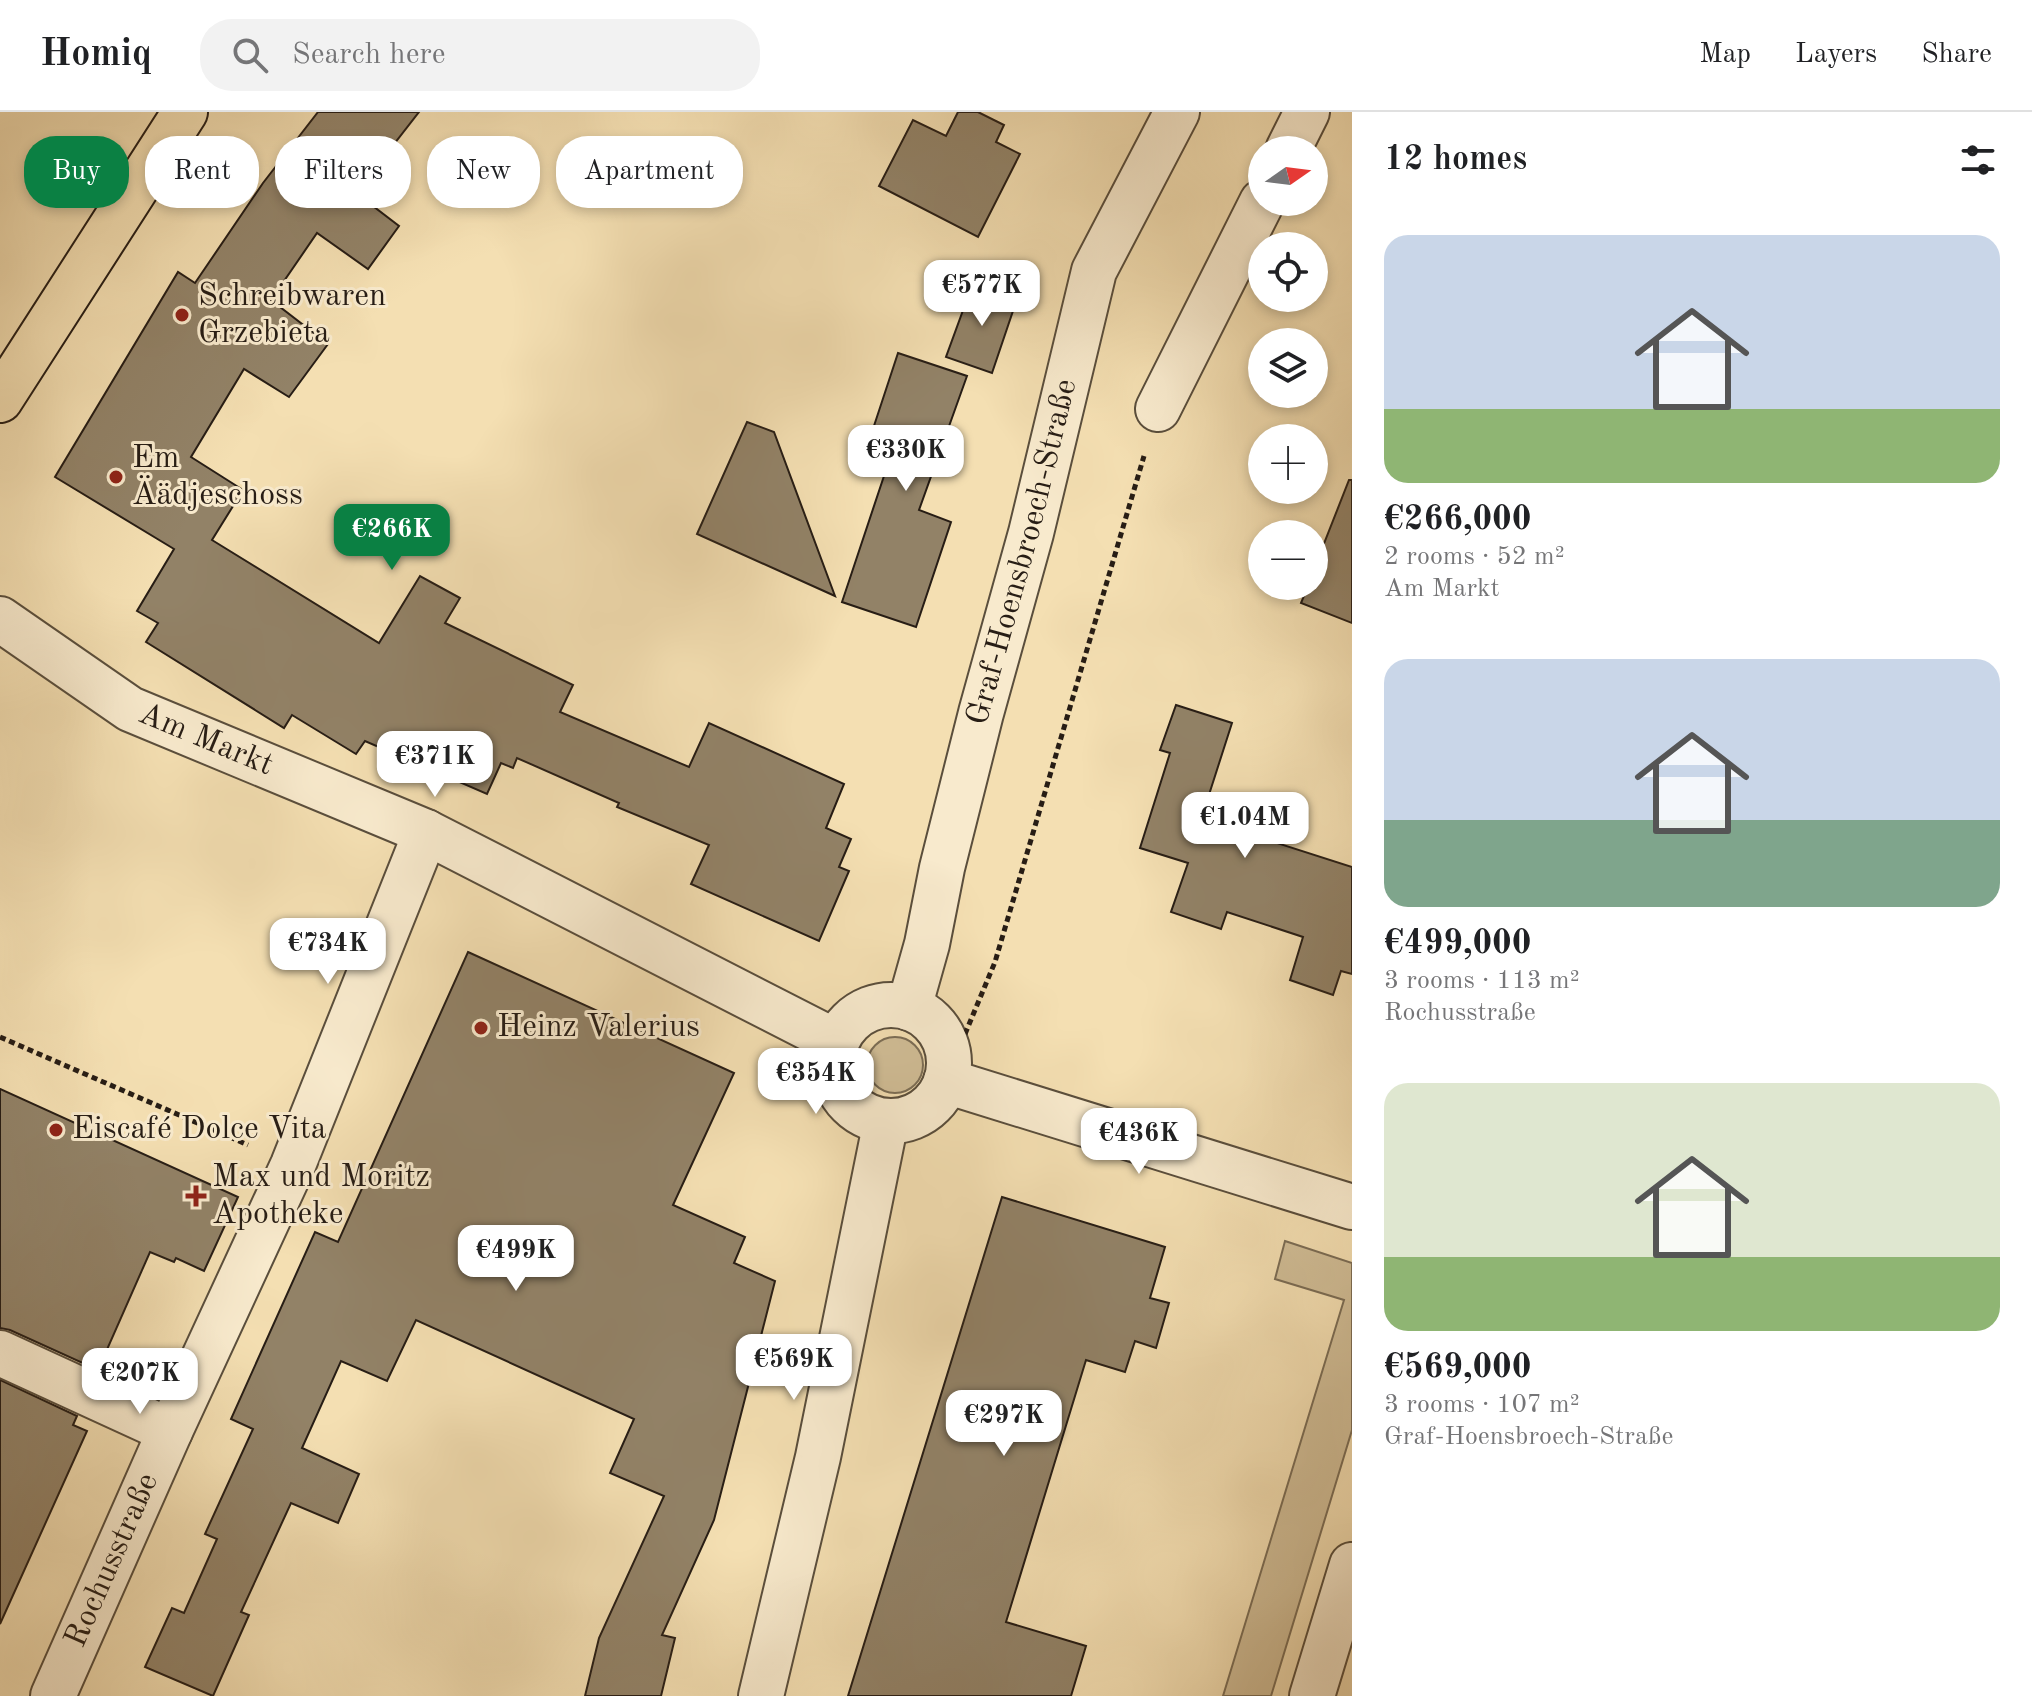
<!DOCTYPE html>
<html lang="en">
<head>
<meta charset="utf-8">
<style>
  :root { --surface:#fff; --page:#f2f2f2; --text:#202124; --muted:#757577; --line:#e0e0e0; --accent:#0b8043 }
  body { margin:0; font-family:"Old Standard TT",serif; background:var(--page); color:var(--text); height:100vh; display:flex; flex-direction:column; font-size:30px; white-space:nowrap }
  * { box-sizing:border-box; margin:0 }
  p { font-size:26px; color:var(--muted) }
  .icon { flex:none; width:44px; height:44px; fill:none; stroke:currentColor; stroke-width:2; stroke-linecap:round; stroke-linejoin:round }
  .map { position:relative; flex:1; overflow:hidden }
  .panel { display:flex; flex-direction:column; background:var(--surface); width:680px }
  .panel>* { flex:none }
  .hud { position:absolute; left:24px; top:24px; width:760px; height:72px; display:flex; gap:16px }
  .needle { width:52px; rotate:76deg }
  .buttons { position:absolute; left:1248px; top:24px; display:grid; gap:16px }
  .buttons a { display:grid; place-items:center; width:80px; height:80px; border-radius:50%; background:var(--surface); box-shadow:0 4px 12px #0003; font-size:40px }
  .price { position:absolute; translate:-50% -68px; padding:0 18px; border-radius:16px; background:#fff; color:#222; font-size:26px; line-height:52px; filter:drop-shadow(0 2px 4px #0008) }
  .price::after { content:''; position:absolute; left:50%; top:48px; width:24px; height:18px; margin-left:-12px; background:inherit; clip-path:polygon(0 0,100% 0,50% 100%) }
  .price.current { background:var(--accent); color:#fff }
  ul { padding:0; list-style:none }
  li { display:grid; align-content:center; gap:16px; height:424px; padding:0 32px }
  li span { display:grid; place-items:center; height:248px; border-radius:24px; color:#555 }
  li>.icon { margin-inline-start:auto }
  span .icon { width:144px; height:144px; fill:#fffc; stroke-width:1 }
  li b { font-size:34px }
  h2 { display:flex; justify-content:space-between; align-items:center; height:96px; padding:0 32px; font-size:34px }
  .tag { padding:0 28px; border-radius:32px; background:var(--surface); box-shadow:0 4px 12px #0003; font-size:28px; line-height:72px }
  .tag.current { background:var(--accent); color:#fff }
  header { display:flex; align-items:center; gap:48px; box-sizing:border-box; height:112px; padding:0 40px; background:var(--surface); border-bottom:2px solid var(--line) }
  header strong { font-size:38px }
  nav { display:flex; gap:44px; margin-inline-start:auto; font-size:28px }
  .search { width:560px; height:72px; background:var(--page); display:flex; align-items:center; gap:20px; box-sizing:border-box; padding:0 28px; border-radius:32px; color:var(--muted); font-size:30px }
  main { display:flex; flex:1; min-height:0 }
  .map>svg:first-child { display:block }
  .green { fill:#d1be97; stroke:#7c6e56; stroke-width:2 }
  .building { fill:#928267; stroke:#271d15; stroke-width:2 }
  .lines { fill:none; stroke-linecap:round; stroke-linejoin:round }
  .minor-casing { stroke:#5a4e3c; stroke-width:48 }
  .major-casing { stroke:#271d15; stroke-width:48 }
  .path { stroke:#271d15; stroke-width:5; stroke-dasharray:6 4; stroke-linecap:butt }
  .minor { stroke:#f8eacd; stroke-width:44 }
  .major { stroke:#f4dfb2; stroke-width:44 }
  .poi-dot { fill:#8f2418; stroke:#f8eacd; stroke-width:3 }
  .labels { text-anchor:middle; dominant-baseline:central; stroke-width:6; stroke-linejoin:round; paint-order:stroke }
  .poi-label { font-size:32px; fill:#271d15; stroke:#f8eacd; text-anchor:start }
  .street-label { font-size:32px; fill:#271d15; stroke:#f8eacd }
</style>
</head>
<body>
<header>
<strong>Homiq</strong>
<div class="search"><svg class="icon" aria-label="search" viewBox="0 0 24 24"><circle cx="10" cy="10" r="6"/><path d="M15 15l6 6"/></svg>Search here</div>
<nav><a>Map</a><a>Layers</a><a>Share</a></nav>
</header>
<main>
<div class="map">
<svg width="1352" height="1584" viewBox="0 0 1352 1584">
  <rect width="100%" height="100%" fill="#f4dfb2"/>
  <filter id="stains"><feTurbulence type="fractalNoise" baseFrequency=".0025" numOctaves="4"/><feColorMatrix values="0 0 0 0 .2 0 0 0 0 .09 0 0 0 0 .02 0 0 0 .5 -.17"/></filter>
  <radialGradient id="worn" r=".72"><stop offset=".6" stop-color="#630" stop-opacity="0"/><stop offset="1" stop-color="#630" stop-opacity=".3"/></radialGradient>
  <g class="green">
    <circle cx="895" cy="953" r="28"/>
    <path d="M 1285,1129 L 1352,1151 L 1352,1318 L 1271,1584 L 1223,1584 L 1344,1188 L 1275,1167 Z"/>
  </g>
  <g class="building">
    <path d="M 318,0 L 419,0 L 356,81 L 399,114 L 368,157 L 317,121 L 271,188 L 328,232 L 289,285 L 244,257 L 191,345 L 243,378 L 212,428 L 379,531 L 420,464 L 460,486 L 445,511 L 573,573 L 560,600 L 689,655 L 709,611 L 844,672 L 826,716 L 851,727 L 839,755 L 849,759 L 819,829 L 691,772 L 709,733 L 617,695 L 619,691 L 517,646 L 513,656 L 501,651 L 487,682 L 365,629 L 356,642 L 292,603 L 284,616 L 146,530 L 158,511 L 137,499 L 174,437 L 55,365 L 178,160 L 195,171 L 263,71 Z"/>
    <path d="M 958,0 L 978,0 L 1004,13 L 996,30 L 1020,42 L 978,125 L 879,74 L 913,8 L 946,24 Z"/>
    <path d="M 973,171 L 1017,187 L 992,261 L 946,245 Z"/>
    <path d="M 898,241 L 967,264 L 919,398 L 951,410 L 916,515 L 842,490 L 893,337 L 869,329 Z"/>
    <path d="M 747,310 L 774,320 L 835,484 L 697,422 Z"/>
    <path d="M 1349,368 L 1352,368 L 1352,511 L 1301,491 L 1308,474 L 1314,474 L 1314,457 Z"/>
    <path d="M 1176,593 L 1232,611 L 1206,692 L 1257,708 L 1252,723 L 1352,755 L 1352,862 L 1341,859 L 1333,883 L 1290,868 L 1303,825 L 1227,800 L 1221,817 L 1171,800 L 1188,751 L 1140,736 L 1170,641 L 1160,638 Z"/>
    <path d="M 468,840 L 734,961 L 673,1093 L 745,1125 L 734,1151 L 775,1169 L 714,1408 L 662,1523 L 675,1526 L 661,1584 L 585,1584 L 599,1526 L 664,1384 L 610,1361 L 634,1307 L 416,1208 L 387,1269 L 341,1249 L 302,1336 L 359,1362 L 338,1411 L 291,1391 L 241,1500 L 249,1503 L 213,1584 L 145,1555 L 172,1496 L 184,1501 L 217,1427 L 205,1422 L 253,1317 L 231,1307 L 315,1120 L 338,1130 Z"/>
    <path d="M 0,977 L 238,1085 L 204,1159 L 176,1146 L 174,1150 L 150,1140 L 98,1258 L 10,1218 L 0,1216 Z"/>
    <path d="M 1002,1085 L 1165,1135 L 1150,1186 L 1169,1191 L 1156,1236 L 1135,1229 L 1125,1260 L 1086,1248 L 1006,1510 L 1086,1534 L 1071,1584 L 848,1584 Z"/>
    <path d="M 0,1268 L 77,1304 L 73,1313 L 87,1319 L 0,1512 Z"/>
  </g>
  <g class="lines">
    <g class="minor-casing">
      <g id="minor">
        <path d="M 1288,38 L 1307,0"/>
        <path d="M 1158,297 L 1262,90"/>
        <path id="s1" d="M 0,507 L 130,597 L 426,720 L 836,930"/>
        <circle cx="891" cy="951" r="58"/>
        <path id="s2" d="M 909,896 L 927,832 L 942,756 L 981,601 L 1031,421 L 1094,159 L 1177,0"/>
        <path d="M 946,969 L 1352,1095"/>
        <path d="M 0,1241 L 170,1319"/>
        <path id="s3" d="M 53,1584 L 170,1319 L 293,1053 L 426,720"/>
        <path d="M 761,1584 L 818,1345 L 886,1009"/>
        <path d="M 1312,1584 L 1352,1453"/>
      </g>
    </g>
    <g class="major-casing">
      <path id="major" d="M 0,288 L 185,0"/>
    </g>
    <g class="path">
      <path d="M 965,922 L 995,850 L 1144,344"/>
      <path d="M 0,925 L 248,1033"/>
    </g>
    <use href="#minor" class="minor"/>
    <use href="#major" class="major"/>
  </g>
  <g class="poi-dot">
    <circle cx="182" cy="203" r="8"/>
    <circle cx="116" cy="365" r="8"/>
    <circle cx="481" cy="916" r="8"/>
    <circle cx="56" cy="1018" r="8"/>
    <path d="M192 1072h8v8h8v8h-8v8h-8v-8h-8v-8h8z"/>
  </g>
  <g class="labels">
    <g class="poi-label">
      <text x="198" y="185">Schreibwaren<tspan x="198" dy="37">Grzebieta</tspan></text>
      <text x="132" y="347">Em<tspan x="132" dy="37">Äädjeschoss</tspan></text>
      <text x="497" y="916">Heinz Valerius</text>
      <text x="72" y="1018">Eiscafé Dolce Vita</text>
      <text x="212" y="1066">Max und Moritz<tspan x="212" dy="37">Apotheke</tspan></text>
    </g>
    <g class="street-label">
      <text stroke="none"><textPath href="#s2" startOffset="470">Graf-Hoensbroech-Straße</textPath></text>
      <text stroke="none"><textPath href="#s1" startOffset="240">Am Markt</textPath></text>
      <text stroke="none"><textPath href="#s3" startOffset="148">Rochusstraße</textPath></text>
    </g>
  </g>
  <rect width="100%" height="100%" filter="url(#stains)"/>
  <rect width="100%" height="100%" fill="url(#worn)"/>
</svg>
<div class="buttons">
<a><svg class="needle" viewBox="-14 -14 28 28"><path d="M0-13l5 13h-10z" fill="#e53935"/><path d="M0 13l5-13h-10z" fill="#757577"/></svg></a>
<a><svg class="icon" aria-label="locate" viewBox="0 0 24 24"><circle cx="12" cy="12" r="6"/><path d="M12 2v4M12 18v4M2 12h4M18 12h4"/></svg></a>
<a><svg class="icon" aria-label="layers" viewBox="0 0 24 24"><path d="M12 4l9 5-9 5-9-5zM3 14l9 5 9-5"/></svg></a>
<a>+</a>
<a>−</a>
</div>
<b class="price" style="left:982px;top:216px">€577K</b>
<b class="price" style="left:906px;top:381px">€330K</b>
<b class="price current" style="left:392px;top:460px">€266K</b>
<b class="price" style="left:435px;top:687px">€371K</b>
<b class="price" style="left:1245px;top:748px">€1.04M</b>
<b class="price" style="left:328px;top:874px">€734K</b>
<b class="price" style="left:816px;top:1004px">€354K</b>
<b class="price" style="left:1139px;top:1064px">€436K</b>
<b class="price" style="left:516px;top:1181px">€499K</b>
<b class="price" style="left:794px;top:1290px">€569K</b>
<b class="price" style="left:140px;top:1304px">€207K</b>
<b class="price" style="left:1004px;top:1346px">€297K</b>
<div class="hud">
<a class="tag current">Buy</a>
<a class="tag">Rent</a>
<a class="tag">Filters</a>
<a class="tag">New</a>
<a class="tag">Apartment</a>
</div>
</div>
<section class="panel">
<h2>12 homes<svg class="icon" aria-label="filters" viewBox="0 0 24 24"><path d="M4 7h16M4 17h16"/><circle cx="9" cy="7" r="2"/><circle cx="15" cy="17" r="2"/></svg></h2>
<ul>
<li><span style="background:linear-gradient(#c9d6e8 70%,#8fb573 0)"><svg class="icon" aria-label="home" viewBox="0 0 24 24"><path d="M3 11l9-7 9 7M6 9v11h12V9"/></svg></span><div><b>€266,000</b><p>2 rooms · 52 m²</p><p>Am Markt</p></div></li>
<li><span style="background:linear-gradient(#c9d6e8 65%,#7fa58c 0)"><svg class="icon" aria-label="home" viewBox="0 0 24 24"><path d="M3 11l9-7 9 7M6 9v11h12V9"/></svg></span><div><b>€499,000</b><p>3 rooms · 113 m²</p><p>Rochusstraße</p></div></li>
<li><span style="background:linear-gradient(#dfe7d0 70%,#8fb573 0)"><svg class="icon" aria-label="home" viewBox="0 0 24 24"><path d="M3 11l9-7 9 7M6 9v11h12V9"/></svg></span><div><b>€569,000</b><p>3 rooms · 107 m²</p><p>Graf-Hoensbroech-Straße</p></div></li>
</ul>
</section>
</main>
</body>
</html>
